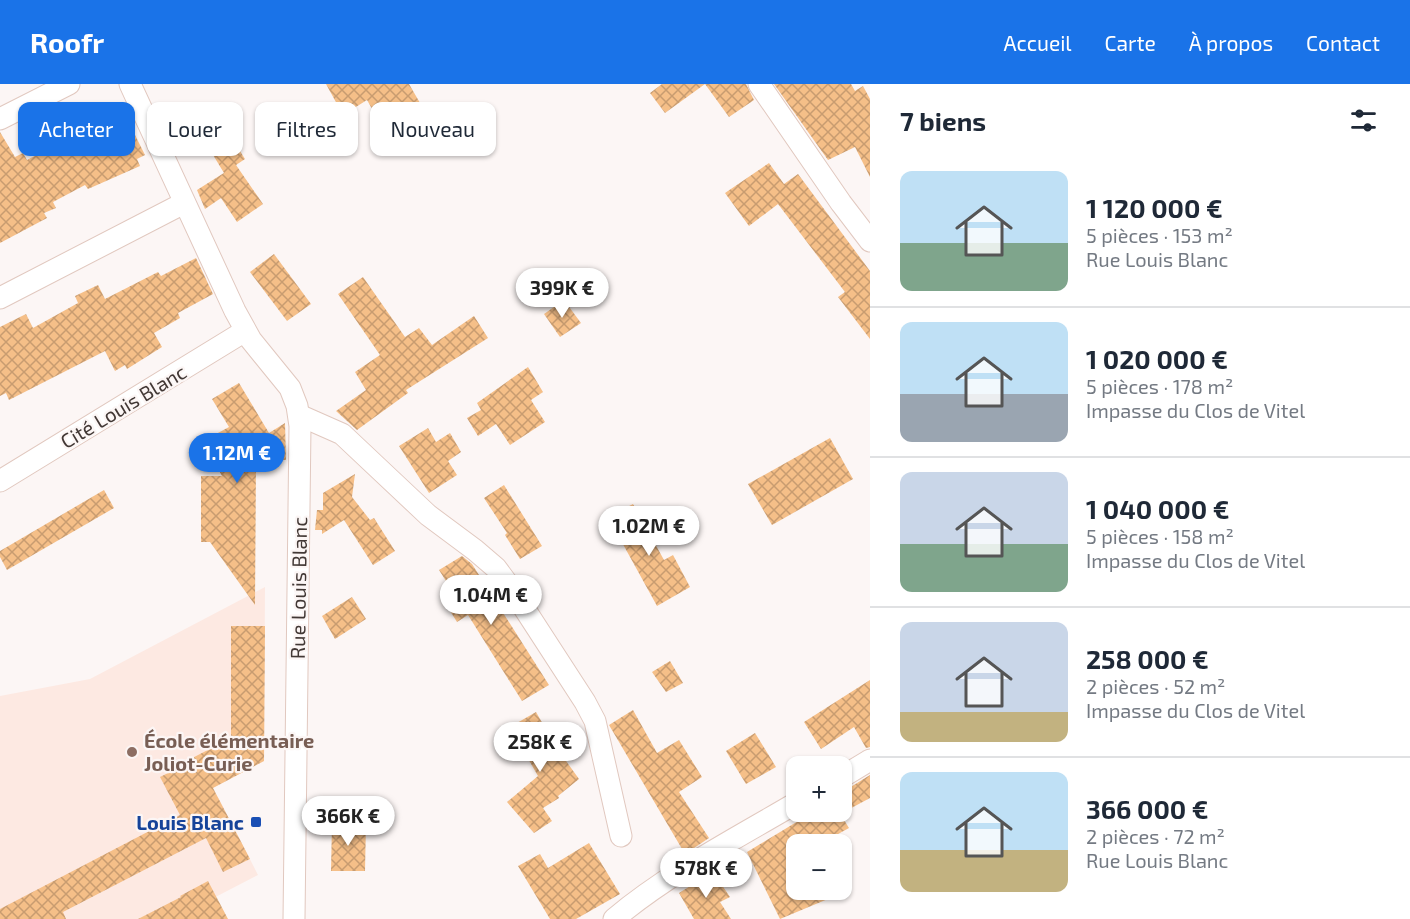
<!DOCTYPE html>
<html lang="fr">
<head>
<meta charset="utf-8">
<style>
  :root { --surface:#fff; --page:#f6f6f7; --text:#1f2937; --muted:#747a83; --line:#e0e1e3; --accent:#1a73e8 }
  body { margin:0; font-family:"Exo 2",sans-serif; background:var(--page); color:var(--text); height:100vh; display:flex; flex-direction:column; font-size:22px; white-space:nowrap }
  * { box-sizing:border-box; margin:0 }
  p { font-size:20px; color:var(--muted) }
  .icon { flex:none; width:33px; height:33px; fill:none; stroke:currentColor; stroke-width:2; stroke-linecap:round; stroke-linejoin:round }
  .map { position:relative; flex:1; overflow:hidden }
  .side { display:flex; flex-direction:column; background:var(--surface); width:540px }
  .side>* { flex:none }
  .hud { position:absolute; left:18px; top:18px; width:570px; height:54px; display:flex; gap:12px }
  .fabs { position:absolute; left:786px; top:672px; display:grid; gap:12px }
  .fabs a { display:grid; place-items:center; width:66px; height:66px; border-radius:12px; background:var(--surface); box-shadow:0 2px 4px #0004; font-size:30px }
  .price { position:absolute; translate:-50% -51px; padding:0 14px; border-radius:21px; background:#fff; color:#222; font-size:20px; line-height:39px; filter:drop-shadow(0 2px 3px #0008) }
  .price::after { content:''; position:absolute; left:50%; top:36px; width:18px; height:14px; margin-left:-9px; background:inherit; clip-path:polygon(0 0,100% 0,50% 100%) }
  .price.current { background:var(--accent); color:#fff }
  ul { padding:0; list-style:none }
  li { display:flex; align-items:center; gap:18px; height:150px; padding:0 30px }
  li+li { border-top:2px solid var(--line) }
  li span { display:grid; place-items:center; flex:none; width:168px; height:120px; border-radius:12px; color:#555 }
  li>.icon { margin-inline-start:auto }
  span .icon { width:72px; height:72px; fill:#fffc; stroke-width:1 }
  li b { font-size:26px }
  h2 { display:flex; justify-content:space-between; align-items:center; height:72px; padding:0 30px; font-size:26px }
  .chip { padding:0 21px; border-radius:12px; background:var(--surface); box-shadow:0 2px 4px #0004; font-size:21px; line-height:54px }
  .chip.current { background:var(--accent); color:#fff }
  header { display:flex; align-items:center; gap:36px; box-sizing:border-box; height:84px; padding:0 30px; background:var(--accent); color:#fff }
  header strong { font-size:28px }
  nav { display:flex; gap:33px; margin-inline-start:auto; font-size:21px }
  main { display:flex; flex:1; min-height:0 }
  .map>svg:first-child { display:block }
  .built { fill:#fde9e2 }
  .building { fill:url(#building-cross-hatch) }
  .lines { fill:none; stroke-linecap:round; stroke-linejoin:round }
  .street-casing { stroke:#e1c8bf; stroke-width:23 }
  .street { stroke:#fff; stroke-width:21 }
  .education-dot { fill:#8d6e63; stroke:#fcf6f5; stroke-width:2 }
  .transit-dot { fill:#1a4fb4; stroke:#fcf6f5; stroke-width:2 }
  .labels { text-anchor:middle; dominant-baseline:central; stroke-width:4.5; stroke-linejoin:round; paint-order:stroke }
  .street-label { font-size:20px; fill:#423835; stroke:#fcf6f5 }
  .education-label { font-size:20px; font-weight:bold; fill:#785e54; stroke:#fcf6f5; text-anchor:start }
  .transit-label { font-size:20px; font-weight:bold; fill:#164399; stroke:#fcf6f5; text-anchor:end }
</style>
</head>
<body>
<header>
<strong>Roofr</strong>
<nav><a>Accueil</a><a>Carte</a><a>À propos</a><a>Contact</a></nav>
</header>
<main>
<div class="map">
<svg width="870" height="835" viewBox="0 0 870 835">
  <defs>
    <pattern id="building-cross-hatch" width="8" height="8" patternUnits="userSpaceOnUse" patternTransform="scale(1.5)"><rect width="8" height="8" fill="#f5bf88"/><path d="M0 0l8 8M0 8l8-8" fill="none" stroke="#c89c70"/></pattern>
  </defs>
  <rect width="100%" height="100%" fill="#fcf6f5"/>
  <path class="built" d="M 265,503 L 264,677 L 211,705 L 216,713 L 218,713 L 258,791 L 173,835 L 0,835 L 0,612 L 90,595 Z"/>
  <g class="building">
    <path d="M 326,0 L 409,0 L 427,31 L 388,53 L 367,16 L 343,31 Z"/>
    <path d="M 662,0 L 746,0 L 754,16 L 729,33 L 705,0 L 665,29 L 650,9 Z"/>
    <path d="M 774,0 L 851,0 L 855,7 L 863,2 L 870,15 L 870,93 L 855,63 L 828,76 Z"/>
    <path d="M 82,32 L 89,47 L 104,39 L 107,45 L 127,35 L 145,71 L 137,75 L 140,82 L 88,105 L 85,101 L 53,118 L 56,124 L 44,129 L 47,134 L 0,159 L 0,48 L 15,73 L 23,69 L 27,76 L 65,56 L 59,44 Z"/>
    <path d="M 225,43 L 245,75 L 236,81 L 263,120 L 237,138 L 221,114 L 205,125 L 197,106 L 227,87 L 224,89 L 204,56 Z"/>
    <path d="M 769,79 L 784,100 L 798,90 L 870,187 L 870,255 L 838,213 L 845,208 L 778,120 L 749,142 L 725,109 Z"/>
    <path d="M 274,170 L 311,220 L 287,237 L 250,188 Z"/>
    <path d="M 196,174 L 213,210 L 178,229 L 180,234 L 154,249 L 162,263 L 127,285 L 125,281 L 115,287 L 105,267 L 9,316 L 6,309 L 0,312 L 0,243 L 26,230 L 33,244 L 78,219 L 75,212 L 98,201 L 105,215 L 158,188 L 161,192 Z"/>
    <path d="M 363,193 L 405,253 L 419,244 L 432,261 L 474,232 L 488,254 L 406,306 L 408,309 L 357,346 L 336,327 L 366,306 L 355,288 L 380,271 L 338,210 Z"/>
    <path d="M 564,216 L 581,239 L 560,253 L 544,230 Z"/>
    <path d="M 528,283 L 543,308 L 531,316 L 545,338 L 510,361 L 496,340 L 478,352 L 467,334 L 481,326 L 477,319 Z"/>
    <path d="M 239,299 L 269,349 L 285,339 L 286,376 L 256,375 L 255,521 L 210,458 L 201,458 L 201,392 L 222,392 L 203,357 L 229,343 L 212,315 Z"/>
    <path d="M 428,344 L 436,358 L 450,349 L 461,368 L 448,377 L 457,391 L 429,409 L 399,362 Z"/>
    <path d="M 830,354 L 853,395 L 772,441 L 748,400 Z"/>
    <path d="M 355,390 L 352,413 L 370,436 L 374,434 L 395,467 L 373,481 L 344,436 L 322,450 L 322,446 L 315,446 L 317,426 L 323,426 L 323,409 Z"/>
    <path d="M 504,401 L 542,462 L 520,475 L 505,451 L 507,449 L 484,414 Z"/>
    <path d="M 104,406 L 114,424 L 7,486 L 0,473 L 0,467 Z"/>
    <path d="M 633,420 L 664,476 L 673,471 L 690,503 L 657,522 L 608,433 Z"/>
    <path d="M 462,472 L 472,480 L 549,601 L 522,617 L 468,531 L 457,538 L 442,514 L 453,508 L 439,486 Z"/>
    <path d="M 352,513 L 366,535 L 335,555 L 322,532 Z"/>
    <path d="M 231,542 L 265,542 L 264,677 L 213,704 L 250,775 L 223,788 L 206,754 L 63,828 L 66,835 L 0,835 L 0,825 L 180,731 L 160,693 L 172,687 L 171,685 L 231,654 Z"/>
    <path d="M 670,577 L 683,599 L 666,608 L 652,588 Z"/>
    <path d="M 870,596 L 870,663 L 866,664 L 854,643 L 821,665 L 804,638 Z"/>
    <path d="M 633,626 L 657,669 L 679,656 L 702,693 L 679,708 L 709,754 L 685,770 L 609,641 Z"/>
    <path d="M 536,628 L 556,663 L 579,695 L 558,712 L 559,714 L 543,724 L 552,737 L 534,749 L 507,718 L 538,692 L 510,643 Z"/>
    <path d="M 755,649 L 776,683 L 746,700 L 726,667 Z"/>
    <path d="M 870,691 L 870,714 L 842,729 L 842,706 L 849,704 Z"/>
    <path d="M 813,728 L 839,728 L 849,744 L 820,760 L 796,760 L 796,806 L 847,806 L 847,807 L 780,835 L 747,768 Z"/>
    <path d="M 332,739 L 366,740 L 365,787 L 331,787 Z"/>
    <path d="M 589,759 L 620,810 L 576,835 L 550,835 L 518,782 L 540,770 L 548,784 Z"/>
    <path d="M 713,788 L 730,813 L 720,818 L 731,835 L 694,835 L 679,809 Z"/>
    <path d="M 208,797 L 228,835 L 138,835 L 181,813 L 180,812 Z"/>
  </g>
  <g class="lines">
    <g class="street-casing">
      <g id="street">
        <path d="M 130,0 L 235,227 L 251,256 L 290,304 L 297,322 L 300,342 L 294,835"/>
        <path d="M 759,0 L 841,119 L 870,157"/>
        <path d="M 0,35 L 69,0"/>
        <path d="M 0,214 L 184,119"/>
        <path d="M 299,331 L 342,350 L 428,431 L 475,466 L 496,484 L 513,507 L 585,618 L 595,637 L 621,752"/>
        <path d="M 0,397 L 245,247"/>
        <path d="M 842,693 L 870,676"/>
        <path d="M 614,835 C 669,789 735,755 796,719"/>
      </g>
    </g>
    <use href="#street" class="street"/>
  </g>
  <circle class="education-dot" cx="132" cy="668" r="6"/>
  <rect class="transit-dot" x="250" y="732" width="12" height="12" rx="3"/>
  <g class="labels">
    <g class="street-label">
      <text transform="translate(123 322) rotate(-31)">Cité Louis Blanc</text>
      <text transform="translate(298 504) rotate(-89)">Rue Louis Blanc</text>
    </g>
    <g class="education-label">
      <text x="144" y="656">École élémentaire<tspan x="144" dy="23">Joliot-Curie</tspan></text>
    </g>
    <g class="transit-label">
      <text x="244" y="738">Louis Blanc</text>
    </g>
  </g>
</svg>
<div class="fabs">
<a>+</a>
<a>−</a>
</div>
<b class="price" style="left:562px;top:235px">399K €</b>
<b class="price current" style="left:237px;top:400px">1.12M €</b>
<b class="price" style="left:649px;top:473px">1.02M €</b>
<b class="price" style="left:491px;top:542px">1.04M €</b>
<b class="price" style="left:540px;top:689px">258K €</b>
<b class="price" style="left:348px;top:763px">366K €</b>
<b class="price" style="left:706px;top:815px">578K €</b>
<div class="hud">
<a class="chip current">Acheter</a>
<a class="chip">Louer</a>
<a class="chip">Filtres</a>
<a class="chip">Nouveau</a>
</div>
</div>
<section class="side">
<h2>7 biens<svg class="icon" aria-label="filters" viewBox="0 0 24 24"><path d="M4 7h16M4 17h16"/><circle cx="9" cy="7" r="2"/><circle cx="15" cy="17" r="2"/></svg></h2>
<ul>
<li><span style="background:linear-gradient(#bfe0f5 60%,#7fa58c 0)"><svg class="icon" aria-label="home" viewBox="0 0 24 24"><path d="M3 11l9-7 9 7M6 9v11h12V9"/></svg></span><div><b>1 120 000 €</b><p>5 pièces · 153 m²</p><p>Rue Louis Blanc</p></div></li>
<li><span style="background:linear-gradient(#bfe0f5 60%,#9aa5b1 0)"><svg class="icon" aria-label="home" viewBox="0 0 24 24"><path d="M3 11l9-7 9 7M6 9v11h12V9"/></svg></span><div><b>1 020 000 €</b><p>5 pièces · 178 m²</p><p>Impasse du Clos de Vitel</p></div></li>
<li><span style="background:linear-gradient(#c9d6e8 60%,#7fa58c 0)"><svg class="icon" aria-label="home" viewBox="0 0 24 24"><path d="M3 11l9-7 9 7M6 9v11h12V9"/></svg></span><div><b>1 040 000 €</b><p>5 pièces · 158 m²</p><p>Impasse du Clos de Vitel</p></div></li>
<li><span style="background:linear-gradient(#c9d6e8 75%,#c2b280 0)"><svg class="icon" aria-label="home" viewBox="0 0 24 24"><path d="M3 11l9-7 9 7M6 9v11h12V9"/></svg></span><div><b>258 000 €</b><p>2 pièces · 52 m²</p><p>Impasse du Clos de Vitel</p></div></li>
<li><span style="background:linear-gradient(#bfe0f5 65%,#c2b280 0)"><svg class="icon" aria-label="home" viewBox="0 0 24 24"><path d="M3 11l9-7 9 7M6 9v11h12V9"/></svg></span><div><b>366 000 €</b><p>2 pièces · 72 m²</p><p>Rue Louis Blanc</p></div></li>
</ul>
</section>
</main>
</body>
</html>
